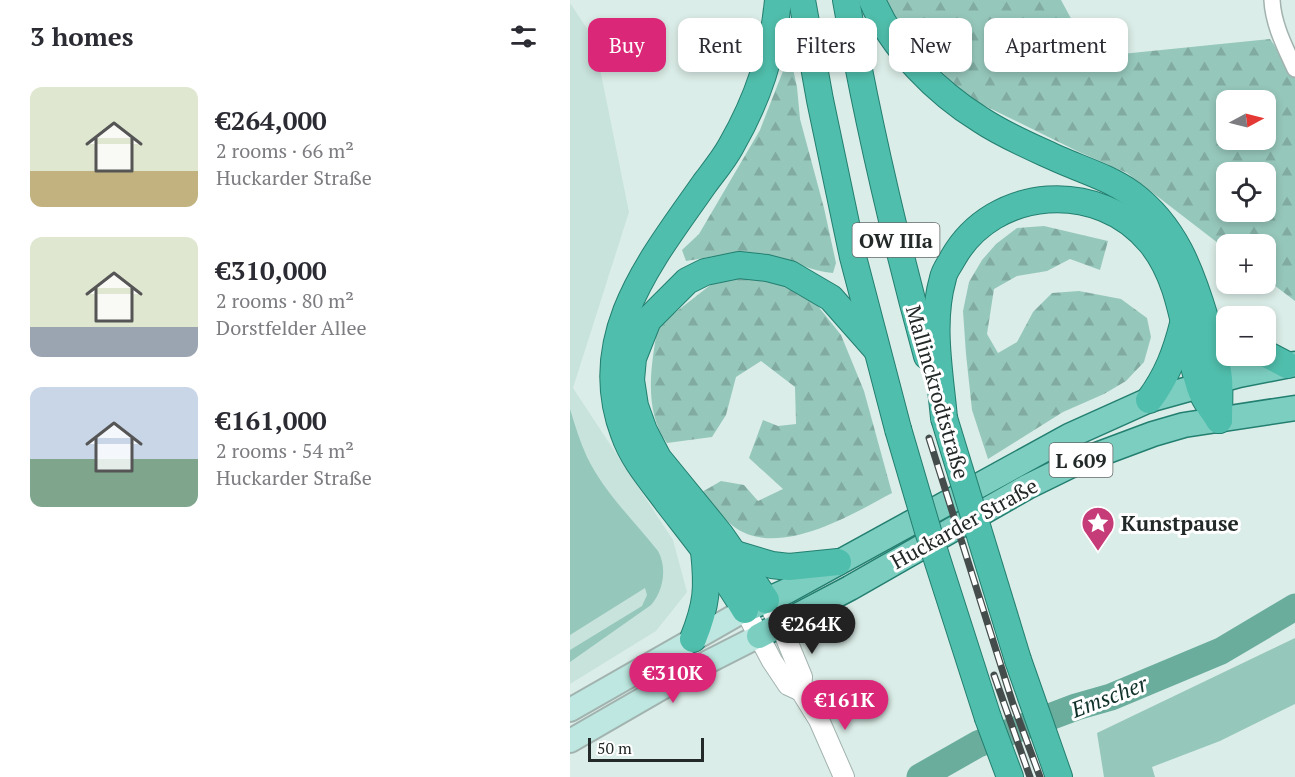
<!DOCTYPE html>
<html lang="en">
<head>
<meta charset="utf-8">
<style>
  :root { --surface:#fff; --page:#f2f2f3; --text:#2b2b33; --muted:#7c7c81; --accent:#db2777 }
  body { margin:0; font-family:"PT Serif",serif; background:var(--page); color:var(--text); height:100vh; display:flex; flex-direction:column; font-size:22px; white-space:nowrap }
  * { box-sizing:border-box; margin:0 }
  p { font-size:20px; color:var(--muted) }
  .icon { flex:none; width:33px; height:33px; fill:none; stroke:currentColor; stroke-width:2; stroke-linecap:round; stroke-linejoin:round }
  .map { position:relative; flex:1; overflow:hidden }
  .sheet { display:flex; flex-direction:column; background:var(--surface); width:570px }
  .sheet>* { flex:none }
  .banner { position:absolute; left:18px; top:18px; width:570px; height:54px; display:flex; gap:12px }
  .needle { width:39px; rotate:83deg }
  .buttons { position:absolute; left:646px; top:90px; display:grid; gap:12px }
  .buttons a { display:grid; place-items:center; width:60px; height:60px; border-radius:12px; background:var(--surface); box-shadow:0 3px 9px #0003; font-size:30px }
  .scale { position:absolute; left:18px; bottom:15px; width:116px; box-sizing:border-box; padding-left:6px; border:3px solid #222928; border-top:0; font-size:16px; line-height:21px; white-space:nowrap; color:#222928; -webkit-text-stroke:4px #fff; paint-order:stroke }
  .price { position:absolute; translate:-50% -51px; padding:0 14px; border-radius:21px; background:var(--accent); color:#fff; font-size:20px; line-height:39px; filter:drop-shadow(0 2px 3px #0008) }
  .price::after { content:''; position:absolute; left:50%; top:36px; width:18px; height:14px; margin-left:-9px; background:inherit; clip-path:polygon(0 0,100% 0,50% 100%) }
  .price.active { background:#222; color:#fff }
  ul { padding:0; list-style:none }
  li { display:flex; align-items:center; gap:18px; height:150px; padding:0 30px }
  li span { display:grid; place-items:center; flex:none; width:168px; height:120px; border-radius:12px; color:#555 }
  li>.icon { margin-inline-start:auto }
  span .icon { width:72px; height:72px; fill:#fffc; stroke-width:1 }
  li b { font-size:26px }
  h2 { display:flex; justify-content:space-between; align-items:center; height:72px; padding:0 30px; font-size:26px }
  .pill { padding:0 21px; border-radius:12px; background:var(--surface); box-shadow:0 3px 9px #0003; font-size:21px; line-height:54px }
  .pill.active { background:var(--accent); color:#fff }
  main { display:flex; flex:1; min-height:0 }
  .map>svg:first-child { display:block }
  .built { fill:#c8e3dc }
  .green { fill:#96c7bb }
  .forest { fill:url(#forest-firs); fill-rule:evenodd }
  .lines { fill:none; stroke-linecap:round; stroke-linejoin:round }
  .river { stroke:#6aad9d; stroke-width:27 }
  .minor-casing { stroke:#a2b3af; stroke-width:18 }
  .tertiary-casing { stroke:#a2b3af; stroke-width:22 }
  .secondary-casing { stroke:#a2b3af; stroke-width:26 }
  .primary-casing { stroke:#237f70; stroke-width:27 }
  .trunk-casing { stroke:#237f70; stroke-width:28 }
  .minor { stroke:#fff; stroke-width:15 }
  .tertiary { stroke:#fff; stroke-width:20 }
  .secondary { stroke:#bde7e0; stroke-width:22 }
  .primary { stroke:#7ccec1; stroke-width:24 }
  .trunk { stroke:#50beac; stroke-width:26 }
  .rail-casing { stroke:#444d4c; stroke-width:7 }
  .rail { stroke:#fff; stroke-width:4.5; stroke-dasharray:14; stroke-linecap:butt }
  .trunk-bridge-casing { stroke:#237f70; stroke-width:28; stroke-linecap:butt }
  .trunk-bridge { stroke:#50beac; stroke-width:26 }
  .labels { text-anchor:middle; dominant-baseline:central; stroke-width:6; stroke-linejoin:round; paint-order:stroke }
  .shield { fill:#fff; stroke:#646968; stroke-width:1.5 }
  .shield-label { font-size:20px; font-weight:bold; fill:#222928 }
  .street-label { font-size:21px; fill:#222928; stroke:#fff }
  .poi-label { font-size:21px; font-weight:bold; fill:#222928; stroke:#fff; text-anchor:start }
  .water-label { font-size:22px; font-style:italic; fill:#0f312a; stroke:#fff }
</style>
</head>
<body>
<main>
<section class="sheet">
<h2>3 homes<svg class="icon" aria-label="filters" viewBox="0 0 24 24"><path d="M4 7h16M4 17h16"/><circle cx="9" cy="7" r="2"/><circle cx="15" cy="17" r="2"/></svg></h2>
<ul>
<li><span style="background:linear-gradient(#dfe7d0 70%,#c2b280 0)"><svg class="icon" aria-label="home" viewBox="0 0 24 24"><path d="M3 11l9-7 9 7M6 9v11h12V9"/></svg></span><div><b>€264,000</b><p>2 rooms · 66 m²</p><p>Huckarder Straße</p></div></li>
<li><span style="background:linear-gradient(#dfe7d0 75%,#9aa5b1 0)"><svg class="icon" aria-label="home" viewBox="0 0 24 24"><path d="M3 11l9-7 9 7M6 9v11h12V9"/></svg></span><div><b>€310,000</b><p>2 rooms · 80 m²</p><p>Dorstfelder Allee</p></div></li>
<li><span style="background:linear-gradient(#c9d6e8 60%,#7fa58c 0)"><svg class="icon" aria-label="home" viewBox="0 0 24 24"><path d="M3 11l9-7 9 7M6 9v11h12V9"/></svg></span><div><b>€161,000</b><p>2 rooms · 54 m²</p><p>Huckarder Straße</p></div></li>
</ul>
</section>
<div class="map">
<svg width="725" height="777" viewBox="0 0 725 777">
  <defs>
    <pattern id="forest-firs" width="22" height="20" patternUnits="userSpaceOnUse" patternTransform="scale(1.5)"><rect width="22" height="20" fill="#96c7bb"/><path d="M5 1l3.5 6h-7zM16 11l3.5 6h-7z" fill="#81aba1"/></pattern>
  </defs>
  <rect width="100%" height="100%" fill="#dbede8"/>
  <path class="built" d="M 0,3 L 24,39 L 59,212 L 3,388 L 103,540 L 117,592 L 86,631 L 0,684 Z"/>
  <g class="green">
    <path d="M 0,409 C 5,425 10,442 17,457 C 34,492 64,521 88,551 C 97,567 94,590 81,605 L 0,662 L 0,650 L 72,606 L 77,595 L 75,588 L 0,635 Z"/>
    <path d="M 725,638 L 725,704 L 650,741 L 582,767 L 585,777 L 534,777 L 527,733 Z"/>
  </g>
  <g class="forest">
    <path d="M 312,0 L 491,0 L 522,57 L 700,39 L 725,75 L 725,301 L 696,279 L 696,244 L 657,244 L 657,250 L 557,173 L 507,151 L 399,98 L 321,23 ZM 657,100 L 696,100 L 696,140 L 657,140 ZM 657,172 L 696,172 L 696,212 L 657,212 Z"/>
    <path d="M 223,69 L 227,87 L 230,119 L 254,208 L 266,263 L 263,273 C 241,272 222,259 200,255 C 172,249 144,257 116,261 L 112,250 L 129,234 L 190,130 L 213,71 Z"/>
    <path d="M 474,226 L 538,241 L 530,270 L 500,259 L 477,271 L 447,276 L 424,289 L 417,334 L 428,353 L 447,342 L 463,312 L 482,293 L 509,291 L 551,299 L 577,318 L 581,337 L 574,362 L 556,381 L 534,394 L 493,412 L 418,459 L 402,410 L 396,354 L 393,311 L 399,282 L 412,260 L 426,244 L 447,228 Z"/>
    <path d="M 180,275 L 229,287 L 240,296 L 271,335 L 294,391 L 322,493 C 281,515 207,560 163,526 C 152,517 142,503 132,492 L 151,481 L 174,485 L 188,501 L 213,489 L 179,458 L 193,420 L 208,426 L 226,424 L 225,387 L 191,361 L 166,377 L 156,415 L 142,437 L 97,443 C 73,410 81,364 88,326 L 143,283 Z"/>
  </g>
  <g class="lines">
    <path class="river" d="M 350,777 L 408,744 L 506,707 L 541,697 L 651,651 L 725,607"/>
    <g class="minor-casing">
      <path id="minor" d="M 702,0 C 703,24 715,47 725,69"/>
    </g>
    <g class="tertiary-casing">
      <g id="tertiary">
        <path d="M 196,600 L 211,626 L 232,677 L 231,691 L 249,720 L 274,777"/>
        <path d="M 175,610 L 202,661 L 218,685 L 231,691"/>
      </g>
    </g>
    <g class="secondary-casing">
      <g id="secondary">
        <path d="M 0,710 L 175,610"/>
        <path d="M 0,741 L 130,666 L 189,636"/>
      </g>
    </g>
    <g class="primary-casing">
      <g id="primary">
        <path d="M 177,609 L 217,591 L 499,436 L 579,400 L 669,375 L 725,364"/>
        <path d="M 189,636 L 280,588 L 457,487 L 508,462 L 583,434 L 614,425 L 725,408"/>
      </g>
    </g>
    <g class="trunk-casing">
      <g id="trunk">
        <path d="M 232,0 L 250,100 L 283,257 L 328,429"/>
        <path d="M 276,0 C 297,120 325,239 357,356"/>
        <path d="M 302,0 C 322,48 367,93 411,120 C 435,136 462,147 488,159 C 513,170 540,178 562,194 C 605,226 621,271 636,321 C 641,340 647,359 649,379 C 650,392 649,406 649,420"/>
        <path d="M 696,354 L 717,365"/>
        <path d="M 579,400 C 597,376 606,352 613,324"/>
        <path d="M 374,418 C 370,373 360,323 373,278 C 374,271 380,264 383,258 C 424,186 529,179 581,243 C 613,282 614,338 629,384 C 632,397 642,409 649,420"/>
        <path d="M 165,554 L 202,565 L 219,567 L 268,562"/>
        <path d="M 196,600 L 150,534 L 88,458 L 74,431 L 65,406 L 61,380 L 63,358 L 78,320 L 117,281 L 135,272 L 169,265 L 197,268 L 220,274 L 261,298 L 306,349"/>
        <path d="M 175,610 C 153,572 125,538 98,503 C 82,481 63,460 54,434 C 17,336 82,259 135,183 C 144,171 154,159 161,146 C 188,99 203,54 208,0"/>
        <path d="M 123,639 C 137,604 138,588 134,551"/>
        <path d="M 448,660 L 489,777"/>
        <path d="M 418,718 L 440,777"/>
      </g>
    </g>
    <use href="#minor" class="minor"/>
    <use href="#tertiary" class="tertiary"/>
    <use href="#secondary" class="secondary"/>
    <use href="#primary" class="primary"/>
    <use href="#trunk" class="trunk"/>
    <g class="rail-casing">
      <g id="rail">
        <path d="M 359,438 L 443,704 L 470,777"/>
        <path d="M 424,675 L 460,777"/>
      </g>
    </g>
    <use href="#rail" class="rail"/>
    <g class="trunk-bridge-casing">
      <g id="trunk-bridge">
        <path d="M 374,418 L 448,660"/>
        <path d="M 328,429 L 358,531 L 418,718"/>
      </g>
    </g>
    <use href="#trunk-bridge" class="trunk-bridge"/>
  </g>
  <defs>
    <g id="sight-pin" transform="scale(1.725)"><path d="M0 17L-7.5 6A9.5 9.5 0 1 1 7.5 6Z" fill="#c53c78" stroke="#fff"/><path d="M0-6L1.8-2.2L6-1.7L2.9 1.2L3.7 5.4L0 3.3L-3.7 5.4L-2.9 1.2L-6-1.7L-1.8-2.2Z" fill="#fff"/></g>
  </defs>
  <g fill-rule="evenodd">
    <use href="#sight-pin" x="528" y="523"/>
  </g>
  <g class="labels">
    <g class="shield">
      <rect x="282.5" y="223" width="87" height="34" rx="4.5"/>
      <rect x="479.5" y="443" width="63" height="34" rx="4.5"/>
    </g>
    <g class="shield-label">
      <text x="326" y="240">OW IIIa</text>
      <text x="511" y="460">L 609</text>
    </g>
    <g class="street-label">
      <text transform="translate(368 392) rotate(74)">Mallinckrodtstraße</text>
      <text transform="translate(394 523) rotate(-29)">Huckarder Straße</text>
    </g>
    <g class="poi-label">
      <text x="551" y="523">Kunstpause</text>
    </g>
    <g class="water-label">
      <text transform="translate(539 696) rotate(-21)">Emscher</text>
    </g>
  </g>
</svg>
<div class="buttons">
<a><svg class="needle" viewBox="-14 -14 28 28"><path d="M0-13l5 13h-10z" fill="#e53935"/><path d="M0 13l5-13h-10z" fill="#7c7c81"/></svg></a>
<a><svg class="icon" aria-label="locate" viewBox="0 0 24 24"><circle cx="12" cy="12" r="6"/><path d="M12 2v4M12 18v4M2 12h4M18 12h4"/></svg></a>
<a>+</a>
<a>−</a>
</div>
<div class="scale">50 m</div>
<b class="price active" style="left:242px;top:655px">€264K</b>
<b class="price" style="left:103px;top:704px">€310K</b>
<b class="price" style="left:275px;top:731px">€161K</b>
<div class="banner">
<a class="pill active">Buy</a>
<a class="pill">Rent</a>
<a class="pill">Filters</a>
<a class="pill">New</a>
<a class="pill">Apartment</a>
</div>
</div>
</main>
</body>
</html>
